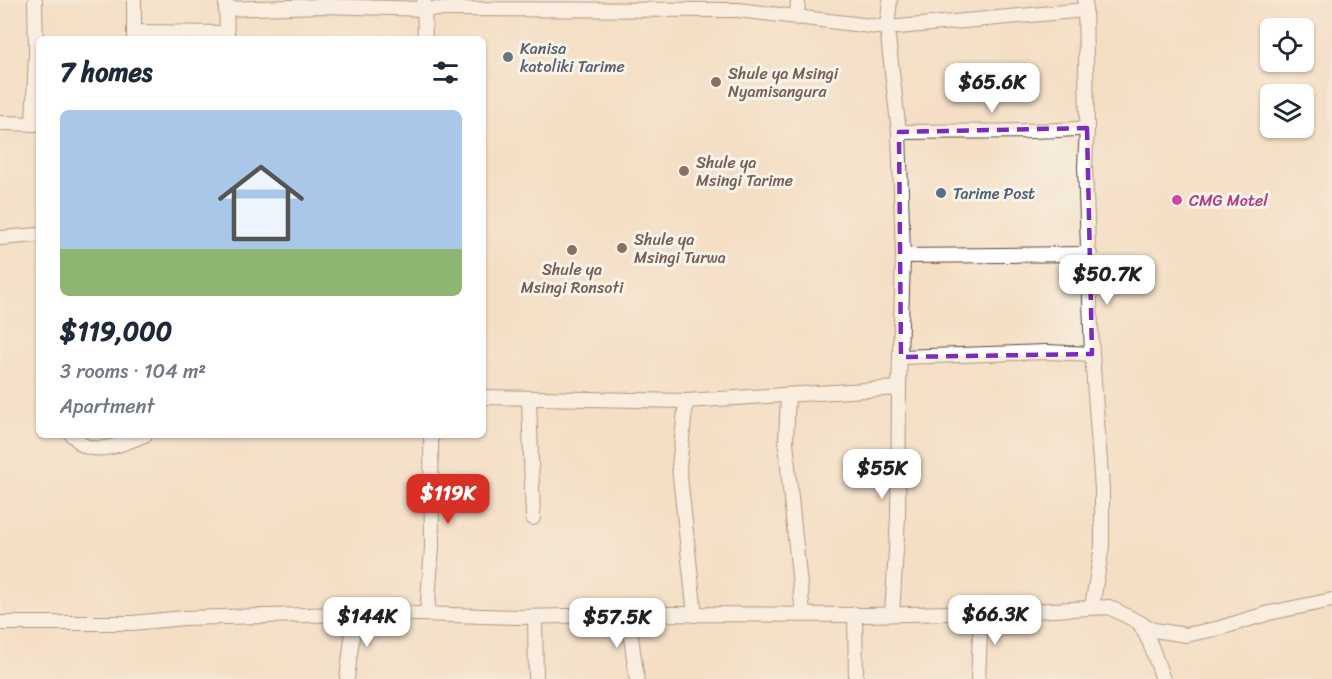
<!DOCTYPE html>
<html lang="en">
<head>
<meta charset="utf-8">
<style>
  :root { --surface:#fff; --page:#f2f2f3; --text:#1f2937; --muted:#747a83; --accent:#d93025 }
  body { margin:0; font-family:Sriracha,sans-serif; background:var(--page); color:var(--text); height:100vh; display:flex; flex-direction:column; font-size:22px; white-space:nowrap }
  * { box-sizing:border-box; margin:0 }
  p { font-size:20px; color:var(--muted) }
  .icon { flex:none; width:33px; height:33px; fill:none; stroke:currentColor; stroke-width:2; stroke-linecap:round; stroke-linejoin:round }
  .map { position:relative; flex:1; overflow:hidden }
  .details { position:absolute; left:36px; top:36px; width:450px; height:402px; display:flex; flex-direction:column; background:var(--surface); border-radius:9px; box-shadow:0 2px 4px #0004 }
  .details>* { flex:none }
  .tools { position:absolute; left:1260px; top:18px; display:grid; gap:12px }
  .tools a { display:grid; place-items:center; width:54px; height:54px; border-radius:9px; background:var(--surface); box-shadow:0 2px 4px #0004; font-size:30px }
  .price { position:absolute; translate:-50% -51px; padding:0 14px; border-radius:12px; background:#fff; color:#222; font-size:20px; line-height:39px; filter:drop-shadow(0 2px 3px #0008) }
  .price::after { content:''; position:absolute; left:50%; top:36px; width:18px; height:14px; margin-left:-9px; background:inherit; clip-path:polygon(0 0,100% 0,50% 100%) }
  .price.selected { background:var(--accent); color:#fff }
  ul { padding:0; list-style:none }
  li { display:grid; align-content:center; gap:12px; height:318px; padding:0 24px }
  li span { display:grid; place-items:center; height:186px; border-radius:9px; color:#555 }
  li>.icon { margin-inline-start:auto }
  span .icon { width:108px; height:108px; fill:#fffc; stroke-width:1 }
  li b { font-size:26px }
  h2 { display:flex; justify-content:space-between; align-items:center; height:72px; padding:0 24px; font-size:26px }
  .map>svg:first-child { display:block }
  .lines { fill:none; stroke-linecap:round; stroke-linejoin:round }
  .minor-casing { stroke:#574537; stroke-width:16 }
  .minor { stroke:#fff; stroke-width:14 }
  .marked { fill:none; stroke:#7b2cbf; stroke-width:4.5; stroke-dasharray:12 8; stroke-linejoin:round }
  .worship-dot { fill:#6b7280; stroke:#f7f3e8; stroke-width:2 }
  .education-dot { fill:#8d6e63; stroke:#f7f3e8; stroke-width:2 }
  .service-dot { fill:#5c6f8a; stroke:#f7f3e8; stroke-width:2 }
  .hotel-dot { fill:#d1479c; stroke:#f7f3e8; stroke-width:2 }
  .labels { text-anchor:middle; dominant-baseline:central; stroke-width:6; stroke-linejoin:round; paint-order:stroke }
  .worship-label { font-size:16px; fill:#5b616d; stroke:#f7f3e8; text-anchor:start }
  .education-label { font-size:16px; fill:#785e54; stroke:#f7f3e8; text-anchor:start }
  .service-label { font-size:16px; fill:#4e5e75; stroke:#f7f3e8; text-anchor:start }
  .hotel-label { font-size:16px; fill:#b23c85; stroke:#f7f3e8; text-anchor:start }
</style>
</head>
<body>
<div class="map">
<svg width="1332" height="679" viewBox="0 0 1332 679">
  <rect width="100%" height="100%" fill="#f7f3e8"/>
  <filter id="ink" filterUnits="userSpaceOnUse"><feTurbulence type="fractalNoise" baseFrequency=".0167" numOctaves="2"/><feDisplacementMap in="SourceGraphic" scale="12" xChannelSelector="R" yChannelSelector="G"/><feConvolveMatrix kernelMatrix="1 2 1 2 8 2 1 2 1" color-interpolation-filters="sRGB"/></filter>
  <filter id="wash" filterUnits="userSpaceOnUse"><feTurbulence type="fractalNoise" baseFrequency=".008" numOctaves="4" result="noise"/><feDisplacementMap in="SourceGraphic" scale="24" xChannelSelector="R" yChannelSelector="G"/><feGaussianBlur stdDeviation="1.35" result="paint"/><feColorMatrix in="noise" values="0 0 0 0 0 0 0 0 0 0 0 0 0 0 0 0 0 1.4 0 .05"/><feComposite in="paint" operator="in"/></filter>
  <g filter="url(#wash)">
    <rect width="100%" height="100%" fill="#f4dfc5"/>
  </g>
  <g filter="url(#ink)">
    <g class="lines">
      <g class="minor-casing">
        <g id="minor">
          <path d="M 134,0 L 134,39"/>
          <path d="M 226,0 L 227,39"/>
          <path d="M 1085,0 L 1087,128 L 1085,166 L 1092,354 L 1102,489 L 1102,546 L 1092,607"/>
          <path d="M 424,2 L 425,39"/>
          <path d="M 226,9 L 323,6 L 425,9 L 738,10 L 887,28 L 1085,10"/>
          <path d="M 797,18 L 798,0"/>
          <path d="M 134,32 L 227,33"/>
          <path d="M 0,123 L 39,124"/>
          <path d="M 33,124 L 36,53 L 35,0"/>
          <path d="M 899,132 C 962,130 1025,134 1087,128"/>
          <path d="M 0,238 L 39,235"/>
          <path d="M 903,256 L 1090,254"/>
          <path d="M 901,357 L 1046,352 L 1092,354"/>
          <path d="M 788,395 L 786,440 L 789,479 L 803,614"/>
          <path d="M 483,397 L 686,401 L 899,388 L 903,256 L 899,132 L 887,28 L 890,0"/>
          <path d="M 529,398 L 533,518"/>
          <path d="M 686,401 L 679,467 L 695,615"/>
          <path d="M 72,435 C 76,438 80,443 83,445 C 101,455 128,441 145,435"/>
          <path d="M 427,614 L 432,547 L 431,435"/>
          <path d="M 855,614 L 856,679"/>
          <path d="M 892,614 L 898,518 L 899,388"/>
          <path d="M 628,616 L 637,679"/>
          <path d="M 535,617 L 536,679"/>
          <path d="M 1139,622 L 1150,643 L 1163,679"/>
          <path d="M 0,623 L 132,623 L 184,618 L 384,613 L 518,617 L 668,614 L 866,615 L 1034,611 L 1109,607 L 1154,630 L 1186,635 L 1220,628 L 1269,613 L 1332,600"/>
          <path d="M 347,679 L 352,638 L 351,614"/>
          <path d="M 978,679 L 981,611"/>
        </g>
      </g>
      <use href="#minor" class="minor"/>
    </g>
  </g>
  <path d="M0 0H1332V679H0ZM 1087,128 L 1092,354 L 901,357 L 899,132 Z" fill="#f4dfc5" fill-opacity=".55" fill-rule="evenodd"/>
  <path class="marked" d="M 1087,128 L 1092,354 L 901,357 L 899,132 Z"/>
  <circle class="worship-dot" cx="508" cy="57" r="6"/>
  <g class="education-dot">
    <circle cx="716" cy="82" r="6"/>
    <circle cx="684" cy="171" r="6"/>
    <circle cx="622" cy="248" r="6"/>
    <circle cx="572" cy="250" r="6"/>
  </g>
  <circle class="service-dot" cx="941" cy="193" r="6"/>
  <circle class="hotel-dot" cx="1177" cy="200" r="6"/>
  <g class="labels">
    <g class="worship-label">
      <text x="520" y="48">Kanisa<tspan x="520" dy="18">katoliki Tarime</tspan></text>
    </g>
    <g class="education-label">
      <text x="728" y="73">Shule ya Msingi<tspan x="728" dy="18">Nyamisangura</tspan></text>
      <text x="696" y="162">Shule ya<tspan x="696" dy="18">Msingi Tarime</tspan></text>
      <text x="634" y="239">Shule ya<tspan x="634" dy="18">Msingi Turwa</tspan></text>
      <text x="572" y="269" text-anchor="middle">Shule ya<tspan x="572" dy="18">Msingi Ronsoti</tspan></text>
    </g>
    <g class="service-label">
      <text x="953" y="193">Tarime Post</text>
    </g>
    <g class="hotel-label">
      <text x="1189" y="200">CMG Motel</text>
    </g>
  </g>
</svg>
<div class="tools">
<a><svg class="icon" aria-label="locate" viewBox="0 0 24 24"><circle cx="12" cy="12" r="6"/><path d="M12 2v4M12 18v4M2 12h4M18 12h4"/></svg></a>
<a><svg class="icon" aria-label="layers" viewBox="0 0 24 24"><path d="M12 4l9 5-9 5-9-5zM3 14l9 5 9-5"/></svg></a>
</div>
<b class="price" style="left:992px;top:114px">$65.6K</b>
<b class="price" style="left:1107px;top:306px">$50.7K</b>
<b class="price" style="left:882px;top:500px">$55K</b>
<b class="price selected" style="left:448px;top:525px">$119K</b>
<b class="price" style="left:995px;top:646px">$66.3K</b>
<b class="price" style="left:367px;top:648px">$144K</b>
<b class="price" style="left:617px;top:649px">$57.5K</b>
<section class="details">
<h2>7 homes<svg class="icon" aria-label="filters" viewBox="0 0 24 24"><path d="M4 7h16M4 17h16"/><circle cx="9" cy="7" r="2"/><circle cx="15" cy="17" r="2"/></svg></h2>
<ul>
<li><span style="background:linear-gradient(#a9c7e8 75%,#8fb573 0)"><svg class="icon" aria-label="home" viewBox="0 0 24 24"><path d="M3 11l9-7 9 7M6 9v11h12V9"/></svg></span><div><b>$119,000</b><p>3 rooms · 104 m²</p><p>Apartment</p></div></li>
</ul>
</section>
</div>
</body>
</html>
